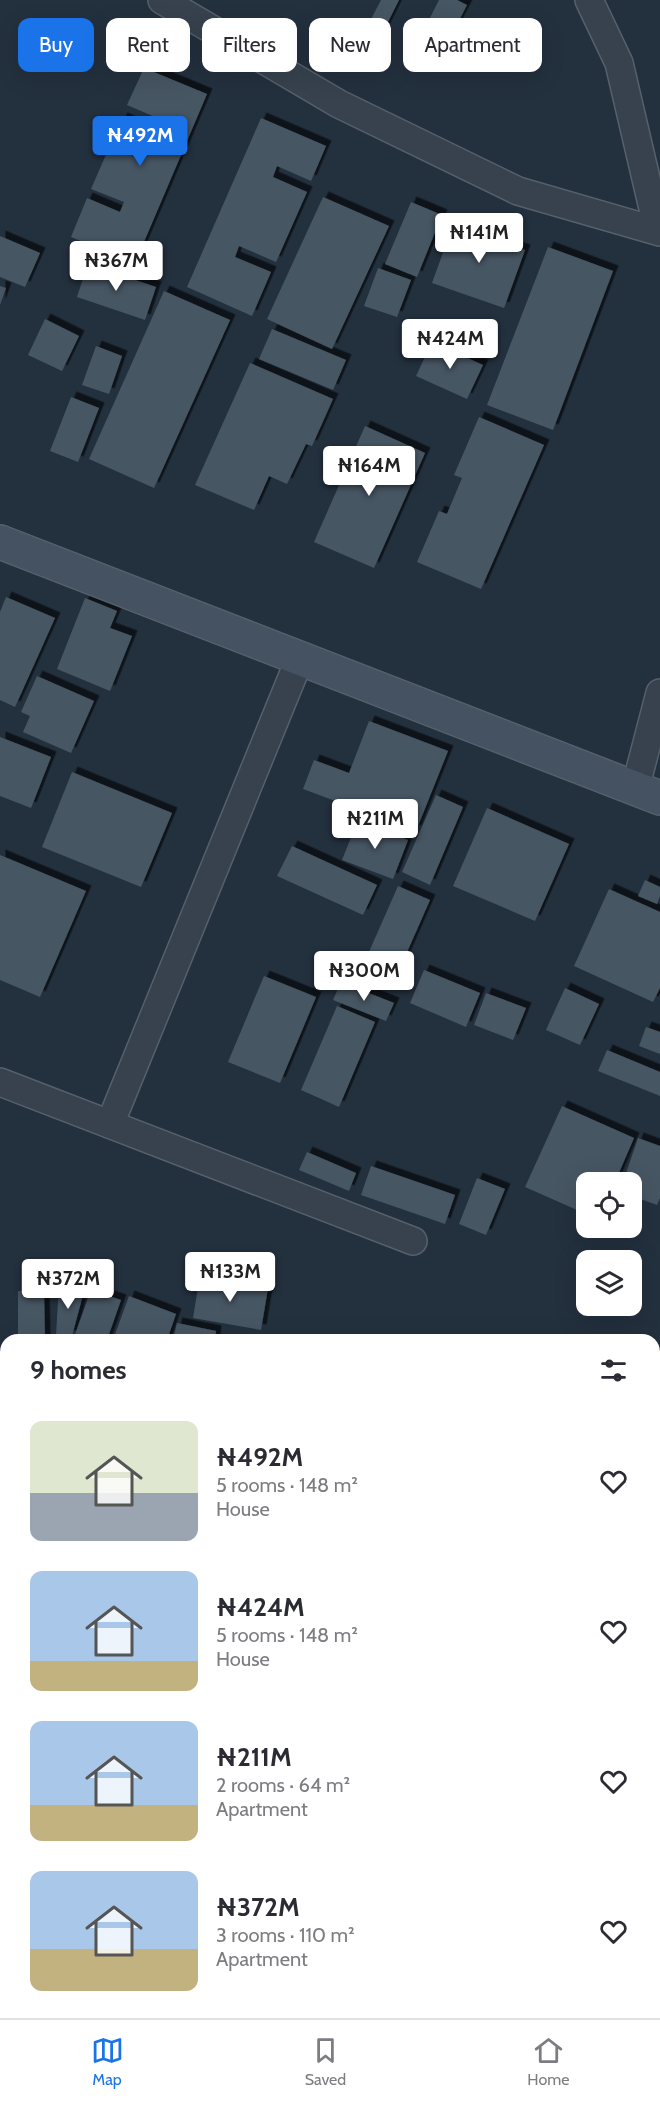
<!DOCTYPE html>
<html lang="en">
<head>
<meta charset="utf-8">
<style>
  :root { --surface:#fff; --page:#f7f7f7; --text:#2b2b33; --muted:#7c7c81; --line:#e1e1e2; --accent:#1a73e8 }
  body { margin:0; font-family:Cabin,sans-serif; background:var(--page); color:var(--text); height:100vh; display:flex; flex-direction:column; font-size:22px; white-space:nowrap }
  * { box-sizing:border-box; margin:0 }
  p { font-size:20px; color:var(--muted) }
  .icon { flex:none; width:33px; height:33px; fill:none; stroke:currentColor; stroke-width:2; stroke-linecap:round; stroke-linejoin:round }
  .map { position:relative; flex:1; overflow:hidden }
  .sheet { position:absolute; left:0px; top:1334px; width:660px; height:686px; display:flex; flex-direction:column; background:var(--surface); border-radius:18px 18px 0 0; box-shadow:0 6px 24px #0002 }
  .sheet>* { flex:none }
  .guide { position:absolute; left:18px; top:18px; width:624px; height:54px; display:flex; gap:12px }
  .controls { position:absolute; left:576px; top:1172px; display:grid; gap:12px }
  .controls a { display:grid; place-items:center; width:66px; height:66px; border-radius:12px; background:var(--surface); box-shadow:0 6px 24px #0002; font-size:30px }
  .price { position:absolute; translate:-50% -51px; padding:0 14px; border-radius:6px; background:#fff; color:#222; font-size:20px; line-height:39px; filter:drop-shadow(0 2px 3px #0008) }
  .price::after { content:''; position:absolute; left:50%; top:36px; width:18px; height:14px; margin-left:-9px; background:inherit; clip-path:polygon(0 0,100% 0,50% 100%) }
  .price.current { background:var(--accent); color:#fff }
  ul { padding:0; list-style:none }
  li { display:flex; align-items:center; gap:18px; height:150px; padding:0 30px }
  li span { display:grid; place-items:center; flex:none; width:168px; height:120px; border-radius:12px; color:#555 }
  li>.icon { margin-inline-start:auto }
  span .icon { width:72px; height:72px; fill:#fffc; stroke-width:1 }
  li b { font-size:26px }
  h2 { display:flex; justify-content:space-between; align-items:center; height:72px; padding:0 30px; font-size:26px }
  .tag { padding:0 21px; border-radius:12px; background:var(--surface); box-shadow:0 6px 24px #0002; font-size:21px; line-height:54px }
  .tag.current { background:var(--accent); color:#fff }
  .menu { display:flex; justify-content:space-around; align-items:center; height:84px; border-top:2px solid var(--line); background:var(--surface); font-size:16px; color:var(--muted) }
  .menu a { display:grid; justify-items:center; gap:3px }
  .menu .current { color:var(--accent) }
  .map>svg:first-child { display:block }
  .building { fill:#475664; filter:url(#shadow) }
  .lines { fill:none; stroke-linecap:round; stroke-linejoin:round }
  .street-casing { stroke:#55606b; stroke-width:30 }
  .secondary-casing { stroke:#55606b; stroke-width:36 }
  .highway-casing { stroke:#424d58; stroke-width:36 }
  .street { stroke:#37424e; stroke-width:27 }
  .secondary { stroke:#455261; stroke-width:33 }
  .highway { stroke:#746454; stroke-width:33 }
</style>
</head>
<body>
<div class="map">
<svg width="660" height="2018" viewBox="0 0 660 2018">
  <defs>
    <filter id="shadow"><feDropShadow dx="5.5" dy="-5.5" stdDeviation="0" flood-color="#0009"/></filter>
  </defs>
  <rect width="100%" height="100%" fill="#23303e"/>
  <g class="building">
    <path d="M 381,0 L 399,0 L 384,30 L 369,23 Z"/>
    <path d="M 439,0 L 457,0 L 467,5 L 437,63 L 413,51 Z"/>
    <path d="M 144,68 L 207,94 L 135,263 L 71,237 L 87,198 L 120,212 L 124,202 L 91,189 L 122,118 L 157,133 L 162,120 L 127,105 Z"/>
    <path d="M 261,118 L 326,146 L 311,181 L 277,166 L 273,177 L 307,192 L 276,262 L 239,246 L 235,257 L 271,272 L 252,316 L 187,287 Z"/>
    <path d="M 323,197 L 389,226 L 332,349 L 267,319 Z"/>
    <path d="M 411,202 L 442,215 L 417,277 L 385,264 Z"/>
    <path d="M 454,222 L 482,232 L 485,223 L 502,228 L 497,241 L 525,250 L 504,308 L 432,283 Z"/>
    <path d="M 0,236 L 40,253 L 25,287 L 0,277 Z"/>
    <path d="M 548,247 L 613,271 L 553,430 L 487,405 Z"/>
    <path d="M 88,264 L 156,287 L 145,320 L 77,297 Z"/>
    <path d="M 378,268 L 411,280 L 397,317 L 364,306 Z"/>
    <path d="M 0,286 L 6,288 L 0,305 Z"/>
    <path d="M 164,291 L 230,320 L 154,488 L 89,459 Z"/>
    <path d="M 45,319 L 79,336 L 62,371 L 28,355 Z"/>
    <path d="M 272,329 L 346,360 L 333,390 L 259,359 Z"/>
    <path d="M 432,342 L 483,365 L 467,399 L 416,376 Z"/>
    <path d="M 96,346 L 122,356 L 109,394 L 82,385 Z"/>
    <path d="M 250,363 L 333,399 L 312,446 L 306,444 L 287,484 L 269,476 L 254,510 L 195,485 Z"/>
    <path d="M 71,397 L 99,408 L 78,462 L 50,451 Z"/>
    <path d="M 479,417 L 544,445 L 481,589 L 417,562 L 439,511 L 447,514 L 462,478 L 454,475 Z"/>
    <path d="M 365,426 L 425,453 L 374,568 L 314,542 Z"/>
    <path d="M 6,597 L 55,618 L 15,707 L 0,700 L 0,612 Z"/>
    <path d="M 85,598 L 117,611 L 110,628 L 132,636 L 110,691 L 57,669 Z"/>
    <path d="M 37,676 L 94,701 L 71,753 L 23,732 L 30,716 L 21,712 Z"/>
    <path d="M 369,721 L 448,751 L 416,831 L 303,789 L 314,760 L 349,773 Z"/>
    <path d="M 0,737 L 51,757 L 31,808 L 0,796 Z"/>
    <path d="M 72,772 L 172,813 L 141,887 L 42,847 Z"/>
    <path d="M 436,795 L 463,807 L 430,885 L 402,872 Z"/>
    <path d="M 487,808 L 569,844 L 535,921 L 453,886 Z"/>
    <path d="M 358,820 L 408,840 L 393,879 L 342,860 Z"/>
    <path d="M 292,846 L 377,885 L 363,915 L 277,876 Z"/>
    <path d="M 0,855 L 86,891 L 40,997 L 0,980 Z"/>
    <path d="M 645,880 L 660,887 L 660,896 L 657,904 L 638,896 Z"/>
    <path d="M 398,886 L 430,900 L 393,984 L 361,970 Z"/>
    <path d="M 609,889 L 660,912 L 660,988 L 653,1002 L 574,966 Z"/>
    <path d="M 424,970 L 480,993 L 466,1027 L 410,1003 Z"/>
    <path d="M 264,976 L 316,997 L 280,1083 L 228,1062 Z"/>
    <path d="M 341,982 L 394,1003 L 386,1021 L 333,1000 Z"/>
    <path d="M 565,988 L 599,1004 L 580,1045 L 546,1030 Z"/>
    <path d="M 486,993 L 526,1008 L 513,1040 L 474,1025 Z"/>
    <path d="M 337,1006 L 375,1022 L 339,1107 L 301,1090 Z"/>
    <path d="M 646,1027 L 660,1032 L 660,1054 L 639,1046 Z"/>
    <path d="M 607,1050 L 660,1072 L 660,1096 L 598,1071 Z"/>
    <path d="M 562,1106 L 634,1138 L 615,1182 L 586,1182 L 586,1214 L 525,1187 Z"/>
    <path d="M 638,1138 L 660,1146 L 660,1198 L 657,1205 L 632,1196 L 632,1182 L 623,1182 Z"/>
    <path d="M 307,1152 L 356,1173 L 349,1191 L 299,1170 Z"/>
    <path d="M 371,1166 L 455,1195 L 445,1224 L 361,1195 Z"/>
    <path d="M 477,1178 L 505,1189 L 486,1235 L 459,1224 Z"/>
    <path d="M 200,1275 L 268,1288 L 261,1330 L 193,1318 Z"/>
    <path d="M 59,1285 L 84,1291 L 72,1336 L 56,1335 Z"/>
    <path d="M 44,1290 L 45,1340 L 18,1340 L 18,1291 Z"/>
    <path d="M 91,1290 L 121,1300 L 107,1340 L 73,1340 Z"/>
    <path d="M 129,1296 L 176,1314 L 167,1340 L 113,1340 Z"/>
    <path d="M 177,1323 L 216,1331 L 215,1340 L 173,1340 Z"/>
  </g>
  <g class="lines">
    <g class="street-casing">
      <g id="street">
        <path d="M 162,0 L 339,104 L 518,191 L 660,232"/>
        <path d="M 589,0 L 619,63 L 658,230"/>
        <path d="M 635,789 L 660,693"/>
        <path d="M 0,1082 L 413,1241"/>
        <path d="M 110,1124 L 300,658"/>
      </g>
    </g>
    <g class="secondary-casing">
      <path id="secondary" d="M 0,542 L 660,798"/>
    </g>
    <g class="highway-casing">
      <g id="highway">
        <path d="M 654,1839 L 660,1838"/>
        <path d="M 654,1883 L 660,1882"/>
        <path d="M 0,1929 L 6,1928"/>
        <path d="M 0,1971 L 6,1970"/>
      </g>
    </g>
    <use href="#street" class="street"/>
    <use href="#secondary" class="secondary"/>
    <use href="#highway" class="highway"/>
  </g>
</svg>
<div class="controls">
<a><svg class="icon" aria-label="locate" viewBox="0 0 24 24"><circle cx="12" cy="12" r="6"/><path d="M12 2v4M12 18v4M2 12h4M18 12h4"/></svg></a>
<a><svg class="icon" aria-label="layers" viewBox="0 0 24 24"><path d="M12 4l9 5-9 5-9-5zM3 14l9 5 9-5"/></svg></a>
</div>
<b class="price current" style="left:140px;top:167px">₦492M</b>
<b class="price" style="left:479px;top:264px">₦141M</b>
<b class="price" style="left:116px;top:292px">₦367M</b>
<b class="price" style="left:450px;top:370px">₦424M</b>
<b class="price" style="left:369px;top:497px">₦164M</b>
<b class="price" style="left:375px;top:850px">₦211M</b>
<b class="price" style="left:364px;top:1002px">₦300M</b>
<b class="price" style="left:230px;top:1303px">₦133M</b>
<b class="price" style="left:68px;top:1310px">₦372M</b>
<div class="guide">
<a class="tag current">Buy</a>
<a class="tag">Rent</a>
<a class="tag">Filters</a>
<a class="tag">New</a>
<a class="tag">Apartment</a>
</div>
<section class="sheet">
<h2>9 homes<svg class="icon" aria-label="filters" viewBox="0 0 24 24"><path d="M4 7h16M4 17h16"/><circle cx="9" cy="7" r="2"/><circle cx="15" cy="17" r="2"/></svg></h2>
<ul>
<li><span style="background:linear-gradient(#dfe7d0 60%,#9aa5b1 0)"><svg class="icon" aria-label="home" viewBox="0 0 24 24"><path d="M3 11l9-7 9 7M6 9v11h12V9"/></svg></span><div><b>₦492M</b><p>5 rooms · 148 m²</p><p>House</p></div><svg class="icon" aria-label="heart" viewBox="0 0 24 24"><path d="M12 20l-8-8c-3-5 5-10 8-4 3-6 11-1 8 4z"/></svg></li>
<li><span style="background:linear-gradient(#a9c7e8 75%,#c2b280 0)"><svg class="icon" aria-label="home" viewBox="0 0 24 24"><path d="M3 11l9-7 9 7M6 9v11h12V9"/></svg></span><div><b>₦424M</b><p>5 rooms · 148 m²</p><p>House</p></div><svg class="icon" aria-label="heart" viewBox="0 0 24 24"><path d="M12 20l-8-8c-3-5 5-10 8-4 3-6 11-1 8 4z"/></svg></li>
<li><span style="background:linear-gradient(#a9c7e8 70%,#c2b280 0)"><svg class="icon" aria-label="home" viewBox="0 0 24 24"><path d="M3 11l9-7 9 7M6 9v11h12V9"/></svg></span><div><b>₦211M</b><p>2 rooms · 64 m²</p><p>Apartment</p></div><svg class="icon" aria-label="heart" viewBox="0 0 24 24"><path d="M12 20l-8-8c-3-5 5-10 8-4 3-6 11-1 8 4z"/></svg></li>
<li><span style="background:linear-gradient(#a9c7e8 65%,#c2b280 0)"><svg class="icon" aria-label="home" viewBox="0 0 24 24"><path d="M3 11l9-7 9 7M6 9v11h12V9"/></svg></span><div><b>₦372M</b><p>3 rooms · 110 m²</p><p>Apartment</p></div><svg class="icon" aria-label="heart" viewBox="0 0 24 24"><path d="M12 20l-8-8c-3-5 5-10 8-4 3-6 11-1 8 4z"/></svg></li>
</ul>
</section>
</div>
<nav class="menu">
<a class="current"><svg class="icon" aria-label="map" viewBox="0 0 24 24"><path d="M3 6l6-2 6 2 6-2v14l-6 2-6-2-6 2zM9 4v14M15 6v14"/></svg>Map</a>
<a><svg class="icon" aria-label="saved" viewBox="0 0 24 24"><path d="M7 4h10v16l-5-4-5 4z"/></svg>Saved</a>
<a><svg class="icon" aria-label="home" viewBox="0 0 24 24"><path d="M3 11l9-7 9 7M6 9v11h12V9"/></svg>Home</a>
</nav>
</body>
</html>
